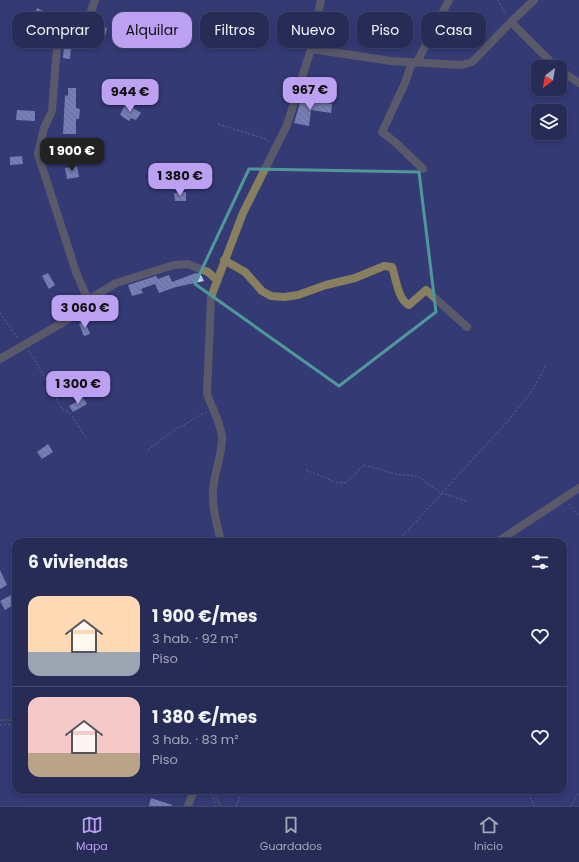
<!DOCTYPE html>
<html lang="es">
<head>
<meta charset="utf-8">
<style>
  :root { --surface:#272c57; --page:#333861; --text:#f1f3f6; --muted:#a4a7ba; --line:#43486d; --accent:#bca0f2 }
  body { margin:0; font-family:Poppins,sans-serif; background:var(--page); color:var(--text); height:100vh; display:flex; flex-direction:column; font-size:15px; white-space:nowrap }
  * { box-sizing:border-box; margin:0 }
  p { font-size:13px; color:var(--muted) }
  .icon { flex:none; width:22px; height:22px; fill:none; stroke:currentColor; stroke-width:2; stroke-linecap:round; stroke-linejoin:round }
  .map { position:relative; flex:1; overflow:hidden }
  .side { position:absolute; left:12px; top:538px; width:555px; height:256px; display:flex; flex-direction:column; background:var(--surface); border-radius:12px; box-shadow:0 2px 6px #0003,0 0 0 1px var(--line) }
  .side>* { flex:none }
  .guide { position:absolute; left:12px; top:12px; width:555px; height:36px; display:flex; gap:8px }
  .needle { width:26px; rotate:211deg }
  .buttons { position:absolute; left:531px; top:60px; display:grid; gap:8px }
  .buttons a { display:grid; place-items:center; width:36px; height:36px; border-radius:8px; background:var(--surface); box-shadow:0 2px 6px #0003,0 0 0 1px var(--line); font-size:20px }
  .price { position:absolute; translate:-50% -34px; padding:0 9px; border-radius:8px; background:var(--accent); color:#111; font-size:13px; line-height:26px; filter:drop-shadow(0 1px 2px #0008) }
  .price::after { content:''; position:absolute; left:50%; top:24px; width:12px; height:9px; margin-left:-6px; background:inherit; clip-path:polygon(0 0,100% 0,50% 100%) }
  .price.current { background:#222; color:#fff }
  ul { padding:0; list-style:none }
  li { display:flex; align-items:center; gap:12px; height:100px; padding:0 16px }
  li+li { border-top:1px solid var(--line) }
  li span { display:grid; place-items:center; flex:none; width:112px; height:80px; border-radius:12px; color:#555 }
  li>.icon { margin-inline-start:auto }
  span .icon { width:48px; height:48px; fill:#fffc; stroke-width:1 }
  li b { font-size:17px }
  h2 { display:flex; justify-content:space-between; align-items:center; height:48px; padding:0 16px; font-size:17px }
  .chip { padding:0 14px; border-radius:12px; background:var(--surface); box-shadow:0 2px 6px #0003,0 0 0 1px var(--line); font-size:14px; line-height:36px }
  .chip.current { background:var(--accent); color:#111 }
  .tab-bar { display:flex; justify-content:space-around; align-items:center; height:56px; border-top:1px solid var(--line); background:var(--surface); font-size:11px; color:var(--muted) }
  .tab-bar a { display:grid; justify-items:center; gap:2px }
  .tab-bar .current { color:var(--accent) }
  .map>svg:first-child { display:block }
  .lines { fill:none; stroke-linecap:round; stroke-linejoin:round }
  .stream { stroke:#44645b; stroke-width:2 }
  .building { fill:url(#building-back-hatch) }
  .path { stroke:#8d92ba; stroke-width:1; stroke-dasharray:2 2; stroke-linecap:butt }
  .minor { stroke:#877f5e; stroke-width:8 }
  .marked { fill:none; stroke:#4f9899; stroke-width:3; stroke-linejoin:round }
</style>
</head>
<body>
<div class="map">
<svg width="579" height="806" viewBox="0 0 579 806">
  <defs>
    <pattern id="building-back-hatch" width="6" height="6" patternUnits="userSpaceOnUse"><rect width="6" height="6" fill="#c7d1fe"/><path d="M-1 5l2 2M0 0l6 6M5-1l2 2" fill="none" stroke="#a6aed2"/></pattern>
  </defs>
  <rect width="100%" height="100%" fill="#343a74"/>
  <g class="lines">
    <g class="stream">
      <path d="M 0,720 L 16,720"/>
      <path d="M 214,790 L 220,806"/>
    </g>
  </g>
  <g class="building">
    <path d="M 37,8 L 49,14 L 43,26 L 32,21 Z"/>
    <path d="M 218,12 L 232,18 L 229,23 L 237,26 L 234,33 L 213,23 Z"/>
    <path d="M 74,20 L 74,30 L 64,32 L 63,21 Z"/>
    <path d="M 96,25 L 107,28 L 105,36 L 94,33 Z"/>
    <path d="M 64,47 L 71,48 L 70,59 L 63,58 Z"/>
    <path d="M 68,88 L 76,88 L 76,108 L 80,109 L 79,119 L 76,119 L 76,134 L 63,134 L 65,95 L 68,96 Z"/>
    <path d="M 301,99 L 332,104 L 331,113 L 311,110 L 309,126 L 294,123 Z"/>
    <path d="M 126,103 L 141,113 L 136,120 L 131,118 L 129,121 L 120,115 Z"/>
    <path d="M 17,110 L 35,111 L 35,121 L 16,120 Z"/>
    <path d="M 22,156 L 23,164 L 10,165 L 10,157 Z"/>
    <path d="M 77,166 L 79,177 L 67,179 L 65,168 Z"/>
    <path d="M 186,192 L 186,201 L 175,201 L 174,193 Z"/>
    <path d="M 48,273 L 55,285 L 49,289 L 42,276 Z"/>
    <path d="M 196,273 L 201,275 L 204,281 L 176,287 L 159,293 L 155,284 L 141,289 L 143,293 L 132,296 L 128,285 L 156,276 L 158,279 L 169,275 L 172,282 Z"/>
    <path d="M 85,321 L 90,334 L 84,336 L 79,324 Z"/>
    <path d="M 83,398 L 87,404 L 73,412 L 69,406 Z"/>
    <path d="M 48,444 L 53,452 L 42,459 L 37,452 Z"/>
    <path d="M 0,570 L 7,585 L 0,589 Z"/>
    <path d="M 11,595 L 16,603 L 5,610 L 0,601 Z"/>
    <path d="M 151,798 L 172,805 L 172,806 L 149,806 Z"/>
  </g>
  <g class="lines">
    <g class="path">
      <path d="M 498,0 L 506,15"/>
      <path d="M 218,124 L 266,139 L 270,143"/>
      <path d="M 0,313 L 18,339"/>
      <path d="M 28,351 L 33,356 L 62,409 L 69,412 L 87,439"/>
      <path d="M 148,450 L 171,432 L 206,412"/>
      <path d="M 306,470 L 335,482 L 346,483 L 364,465 L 399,475 L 410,475 L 419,477 L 441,493 L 466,501"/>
      <path d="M 569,504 L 579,516"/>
      <path d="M 397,542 L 508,421 L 534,388 L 546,365"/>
      <path d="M 0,725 L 16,724"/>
      <path d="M 210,790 L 216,806"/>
      <path d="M 527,790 L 534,806"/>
      <path d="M 236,806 L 243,790"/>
      <path d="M 571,806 L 579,793"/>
    </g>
    <g class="minor">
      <path d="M 511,22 L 534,0"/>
      <path d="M 311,49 L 391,61 L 462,65 L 472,62 L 511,22 L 556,67"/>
      <path d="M 560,70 L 579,83"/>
      <path d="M 423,169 L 396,143 L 382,132 L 405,83 L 411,65 L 417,62 L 449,0"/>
      <path d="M 224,260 L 245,272 L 262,291 L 271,296 L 284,297 L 298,295 L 326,285 L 355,278 L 384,266 L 392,267 C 396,278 398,300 409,305 L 426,290 L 467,327"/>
      <path d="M 88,300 L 76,272 L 38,154 L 44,128 L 52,111 L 57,46 L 62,38 L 83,34 L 95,0"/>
      <path d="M 0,359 L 67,320 L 88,300 L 116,283 L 174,265 L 188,264 L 208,272 L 217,280"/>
      <path d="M 221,542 C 217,525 212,507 213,490 C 214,473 222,456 222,438 C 221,422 212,409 207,394 L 211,297 L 243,213 L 287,125 L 311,49 L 321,0"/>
      <path d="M 497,542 L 579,488"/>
      <path d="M 188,806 L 194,790"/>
    </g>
  </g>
  <path d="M0 0H579V806H0ZM 249,169 L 419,172 L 436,312 L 339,386 L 195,284 Z" fill="#343a74" fill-opacity=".55" fill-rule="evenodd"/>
  <path class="marked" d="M 249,169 L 419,172 L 436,312 L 339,386 L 195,284 Z"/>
</svg>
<div class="buttons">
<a><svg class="needle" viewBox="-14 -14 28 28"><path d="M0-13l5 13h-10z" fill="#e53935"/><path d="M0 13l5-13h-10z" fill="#a4a7ba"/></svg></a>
<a><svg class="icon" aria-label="layers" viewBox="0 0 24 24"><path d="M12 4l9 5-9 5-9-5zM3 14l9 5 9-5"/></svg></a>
</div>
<b class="price" style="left:310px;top:111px">967 €</b>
<b class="price" style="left:130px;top:113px">944 €</b>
<b class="price current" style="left:72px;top:172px">1 900 €</b>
<b class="price" style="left:180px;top:197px">1 380 €</b>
<b class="price" style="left:85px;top:329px">3 060 €</b>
<b class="price" style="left:78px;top:405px">1 300 €</b>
<div class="guide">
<a class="chip">Comprar</a>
<a class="chip current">Alquilar</a>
<a class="chip">Filtros</a>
<a class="chip">Nuevo</a>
<a class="chip">Piso</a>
<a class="chip">Casa</a>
</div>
<section class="side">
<h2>6 viviendas<svg class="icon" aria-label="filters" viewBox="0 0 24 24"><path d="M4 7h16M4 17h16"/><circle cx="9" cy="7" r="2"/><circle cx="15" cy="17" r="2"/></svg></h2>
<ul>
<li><span style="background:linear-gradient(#ffd9b3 70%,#9aa5b1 0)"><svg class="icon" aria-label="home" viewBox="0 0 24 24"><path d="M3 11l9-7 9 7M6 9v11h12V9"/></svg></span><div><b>1 900 €/mes</b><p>3 hab. · 92 m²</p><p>Piso</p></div><svg class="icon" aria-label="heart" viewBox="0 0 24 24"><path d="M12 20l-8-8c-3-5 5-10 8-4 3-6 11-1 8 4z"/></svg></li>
<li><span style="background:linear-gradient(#f6c9c9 70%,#b9a48a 0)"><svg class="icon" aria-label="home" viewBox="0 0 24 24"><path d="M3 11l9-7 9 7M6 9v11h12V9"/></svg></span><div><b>1 380 €/mes</b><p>3 hab. · 83 m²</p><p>Piso</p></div><svg class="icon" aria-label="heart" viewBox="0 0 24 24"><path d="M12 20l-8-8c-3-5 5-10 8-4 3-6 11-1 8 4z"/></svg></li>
</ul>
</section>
</div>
<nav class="tab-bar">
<a class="current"><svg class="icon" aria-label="map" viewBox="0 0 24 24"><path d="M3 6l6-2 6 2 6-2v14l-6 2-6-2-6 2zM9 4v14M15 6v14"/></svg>Mapa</a>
<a><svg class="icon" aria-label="saved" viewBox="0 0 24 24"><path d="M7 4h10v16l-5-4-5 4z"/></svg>Guardados</a>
<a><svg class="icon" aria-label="home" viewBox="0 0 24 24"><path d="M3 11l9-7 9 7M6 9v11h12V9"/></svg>Inicio</a>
</nav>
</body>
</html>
